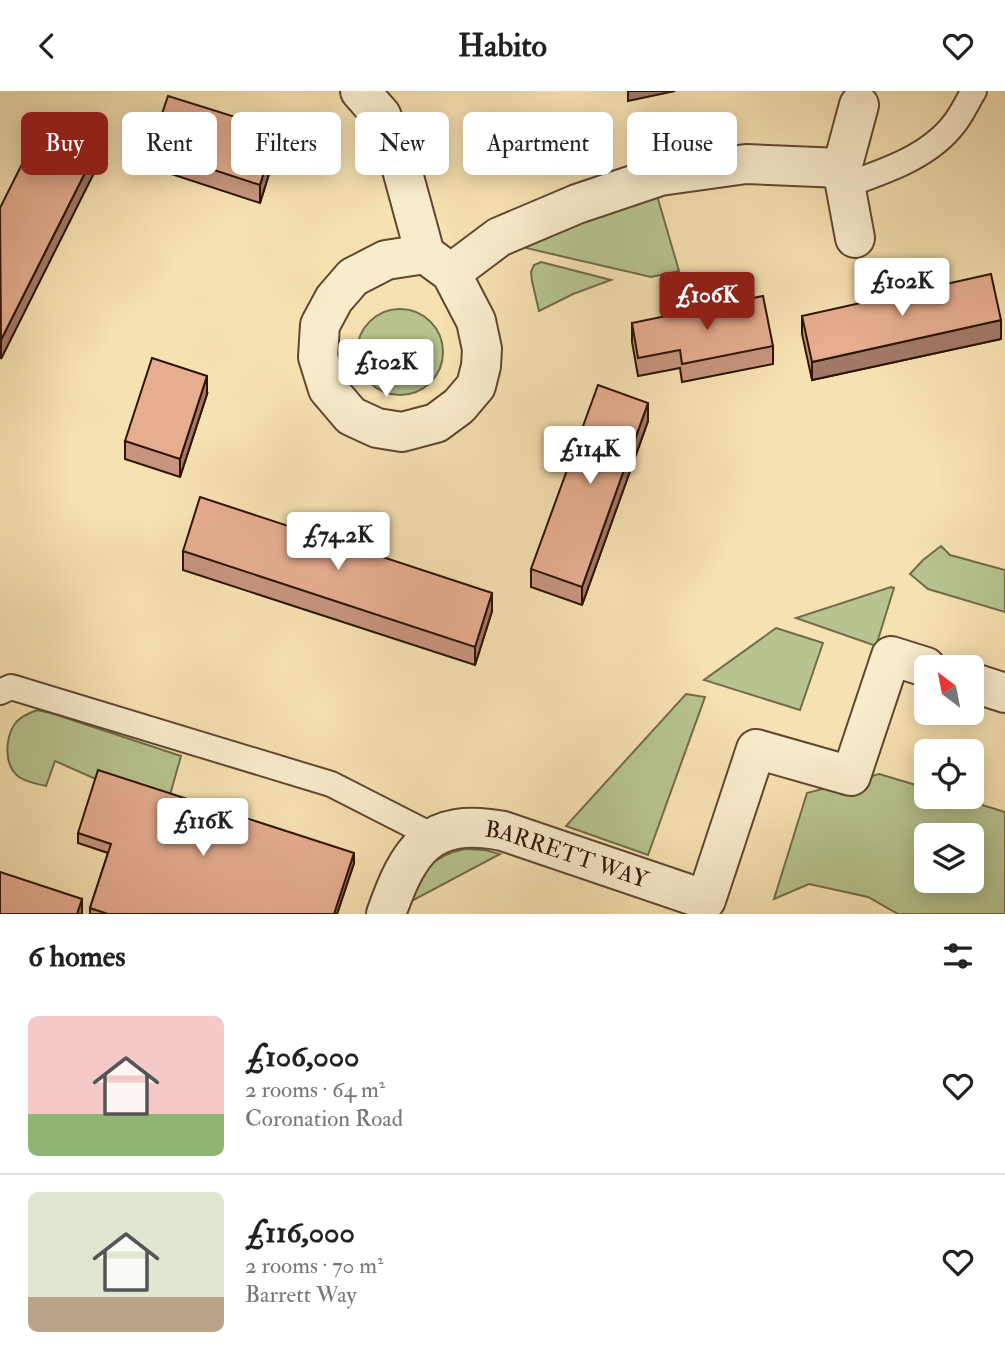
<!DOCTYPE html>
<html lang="en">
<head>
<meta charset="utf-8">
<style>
  :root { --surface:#fff; --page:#f2f2f2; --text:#222; --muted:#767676; --line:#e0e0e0; --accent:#8f2418 }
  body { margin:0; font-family:"IM FELL Double Pica",serif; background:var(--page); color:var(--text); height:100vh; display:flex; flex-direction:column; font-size:26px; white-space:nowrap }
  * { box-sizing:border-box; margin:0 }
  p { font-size:23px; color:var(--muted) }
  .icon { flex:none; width:38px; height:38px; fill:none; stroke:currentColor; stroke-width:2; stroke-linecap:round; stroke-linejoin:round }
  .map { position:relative; height:823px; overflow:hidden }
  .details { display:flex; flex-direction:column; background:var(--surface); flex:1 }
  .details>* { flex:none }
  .top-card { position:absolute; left:21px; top:21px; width:964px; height:63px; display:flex; gap:14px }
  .needle { width:46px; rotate:328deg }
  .buttons { position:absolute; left:914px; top:564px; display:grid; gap:14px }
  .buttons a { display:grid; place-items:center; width:70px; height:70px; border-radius:10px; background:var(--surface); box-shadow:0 4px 18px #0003; font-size:35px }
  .price { position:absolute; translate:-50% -60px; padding:0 16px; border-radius:7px; background:#fff; color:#222; font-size:23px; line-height:46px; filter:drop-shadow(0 2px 4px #0008) }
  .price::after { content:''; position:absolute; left:50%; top:42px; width:21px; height:16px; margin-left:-10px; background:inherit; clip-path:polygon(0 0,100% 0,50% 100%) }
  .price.selected { background:var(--accent); color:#fff }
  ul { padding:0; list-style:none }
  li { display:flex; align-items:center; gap:21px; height:175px; padding:0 28px }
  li+li { border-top:2px solid var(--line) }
  li span { display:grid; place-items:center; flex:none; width:196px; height:140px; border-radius:10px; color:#555 }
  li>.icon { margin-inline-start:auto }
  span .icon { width:84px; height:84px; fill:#fffc; stroke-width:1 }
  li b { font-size:30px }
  h2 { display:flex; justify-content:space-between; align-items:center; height:84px; padding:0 28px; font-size:30px }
  .chip { padding:0 24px; border-radius:10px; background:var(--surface); box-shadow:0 4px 18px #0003; font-size:24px; line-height:63px }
  .chip.selected { background:var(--accent); color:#fff }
  header { display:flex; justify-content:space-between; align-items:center; height:91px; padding:0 28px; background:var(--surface); font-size:32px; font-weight:700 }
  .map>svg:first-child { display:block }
  .green { fill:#b7c48f; stroke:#726c4a; stroke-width:2; fill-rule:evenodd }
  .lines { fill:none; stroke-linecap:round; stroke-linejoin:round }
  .service-casing { stroke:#604730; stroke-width:28 }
  .minor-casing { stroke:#604730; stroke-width:42 }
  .service { stroke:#f9eccc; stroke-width:24 }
  .minor { stroke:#f9eccc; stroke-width:38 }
  .wall { fill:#c6957d; stroke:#2e1405; stroke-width:2 }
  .shaded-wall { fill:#a17966; stroke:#2e1405; stroke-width:2 }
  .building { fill:#e6ad91; stroke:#2e1405; stroke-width:2 }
  .labels { text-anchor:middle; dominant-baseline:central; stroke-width:5; stroke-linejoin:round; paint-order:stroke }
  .street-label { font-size:23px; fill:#2e1405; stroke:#f9eccc }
</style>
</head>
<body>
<header><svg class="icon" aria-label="back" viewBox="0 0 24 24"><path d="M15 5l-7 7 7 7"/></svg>Habito<svg class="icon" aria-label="heart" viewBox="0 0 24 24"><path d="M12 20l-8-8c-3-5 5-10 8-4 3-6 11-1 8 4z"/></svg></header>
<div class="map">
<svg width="1005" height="823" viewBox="0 0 1005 823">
  <rect width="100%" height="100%" fill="#f6e1b1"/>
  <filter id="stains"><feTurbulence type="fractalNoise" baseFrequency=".00286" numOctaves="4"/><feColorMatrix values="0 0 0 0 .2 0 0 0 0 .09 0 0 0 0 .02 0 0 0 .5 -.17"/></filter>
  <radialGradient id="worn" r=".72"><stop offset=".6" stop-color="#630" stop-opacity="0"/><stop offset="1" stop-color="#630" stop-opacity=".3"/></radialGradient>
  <g class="green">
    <path d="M 656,101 L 679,180 L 651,186 L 526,157 L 533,150 Z"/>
    <path d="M 541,171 L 611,189 L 573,203 L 539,220 L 532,190 L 531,181 L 534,174 Z"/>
    <circle cx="400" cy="261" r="43"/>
    <path d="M 941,455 L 950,464 L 1005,479 L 1005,521 L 928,498 L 910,483 L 923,469 Z"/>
    <path d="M 891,496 L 894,497 L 876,555 L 796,527 Z"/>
    <path d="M 776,537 L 823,552 L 800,619 L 704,589 Z"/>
    <path d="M 686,603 L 705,606 L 648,764 L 566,735 Z"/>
    <path d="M 37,619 L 54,623 L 181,665 L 168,711 L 98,689 L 55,670 L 46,695 C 37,693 26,691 19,686 C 4,675 5,649 14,634 C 19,626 28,623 37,619 Z"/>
    <path d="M 879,683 L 926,697 L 926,705 L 953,705 L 1005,721 L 1005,823 L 898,823 L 868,806 L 809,793 L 774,808 L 807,702 ZM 926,744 L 971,744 L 971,789 L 926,789 Z"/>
    <path d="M 465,758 L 485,759 L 500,763 L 408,812 C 418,783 433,764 465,758 Z"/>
  </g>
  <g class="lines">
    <g class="service-casing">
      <g id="service">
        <path d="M 846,94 C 883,81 929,66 954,33 C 962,23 967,11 974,0"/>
        <path d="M 0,601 L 11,596 L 331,693 L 433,745"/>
      </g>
    </g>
    <g class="minor-casing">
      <g id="minor">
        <path d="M 360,0 L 381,24 L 398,64 L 425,163 L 451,182 L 476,230 L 482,258 L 481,275 L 476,295 L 459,315 L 436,332 L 402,341 L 377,337 L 351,325 L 328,298 L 318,266 L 320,234 L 334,208 L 353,186 L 386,169 L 425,163"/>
        <path d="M 855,147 L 842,77 L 859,14"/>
        <path d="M 451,182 L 499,146 L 577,113 L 660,85 L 746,73 L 842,77"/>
        <path d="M 971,591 L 1005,602"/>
        <path id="s1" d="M 386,823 C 409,758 429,726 503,740 L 706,809 L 756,658 L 851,685 L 891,565 L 926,576"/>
      </g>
    </g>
    <use href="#service" class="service"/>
    <use href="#minor" class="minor"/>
  </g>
  <g class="wall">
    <path d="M 277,57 L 260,112 L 150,76 L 150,58 Z"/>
    <path d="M 802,225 L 1001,248 L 812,289 L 802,243 Z"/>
    <path d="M 632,232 L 773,255 L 773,273 L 682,291 L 680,277 L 638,285 L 632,251 Z"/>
    <path d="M 207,303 L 180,386 L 125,368 L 125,350 Z"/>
    <path d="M 648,330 L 582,514 L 531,496 L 531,478 Z"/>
    <path d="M 183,460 L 492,520 L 475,574 L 183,479 Z"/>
    <path d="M 78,742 L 354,772 L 337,823 L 90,823 L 90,817 L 108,762 L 78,752 Z"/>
  </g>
  <g class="shaded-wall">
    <path d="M 628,0 L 675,0 L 628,10 Z"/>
    <path d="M 277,39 L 277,57 L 260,112 L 260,94 Z"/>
    <path d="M 101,50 L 101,68 L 1,268 L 1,249 Z"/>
    <path d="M 1001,229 L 1001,248 L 812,289 L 812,271 Z"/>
    <path d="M 207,285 L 207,303 L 180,386 L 180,368 Z"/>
    <path d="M 648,312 L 648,330 L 582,514 L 582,496 Z"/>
    <path d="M 492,502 L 492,520 L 475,574 L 475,556 Z"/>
    <path d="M 354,762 L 354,772 L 337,823 L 334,823 Z"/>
    <path d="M 82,808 L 82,823 L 77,823 Z"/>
  </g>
  <g class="building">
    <path d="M 168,5 L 277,39 L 260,94 L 150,58 Z"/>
    <path d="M 47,23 L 101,50 L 1,249 L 0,117 Z"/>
    <path d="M 991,183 L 1001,229 L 812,271 L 802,225 Z"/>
    <path d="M 763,205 L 773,255 L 682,273 L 680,259 L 638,267 L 632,232 Z"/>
    <path d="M 152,267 L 207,285 L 180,368 L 125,350 Z"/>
    <path d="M 598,294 L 648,312 L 582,496 L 531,478 Z"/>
    <path d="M 200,406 L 492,502 L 475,556 L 183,460 Z"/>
    <path d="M 98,679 L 354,762 L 334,823 L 108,823 L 90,817 L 111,753 L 78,742 Z"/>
    <path d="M 0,781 L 82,808 L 77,823 L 0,823 Z"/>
  </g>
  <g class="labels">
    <g class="street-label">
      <text stroke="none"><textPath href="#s1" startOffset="231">BARRETT WAY</textPath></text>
    </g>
  </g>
  <rect width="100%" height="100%" filter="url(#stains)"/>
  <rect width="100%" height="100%" fill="url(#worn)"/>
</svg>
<div class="buttons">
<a><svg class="needle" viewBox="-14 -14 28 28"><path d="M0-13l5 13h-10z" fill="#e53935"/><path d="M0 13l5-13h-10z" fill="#767676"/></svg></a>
<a><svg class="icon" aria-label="locate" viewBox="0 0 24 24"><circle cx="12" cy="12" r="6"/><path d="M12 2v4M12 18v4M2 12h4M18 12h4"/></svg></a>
<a><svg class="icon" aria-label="layers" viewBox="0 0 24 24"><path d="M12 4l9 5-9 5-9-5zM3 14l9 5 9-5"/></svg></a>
</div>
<b class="price" style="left:902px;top:227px">£102K</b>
<b class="price selected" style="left:707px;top:241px">£106K</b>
<b class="price" style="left:386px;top:308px">£102K</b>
<b class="price" style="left:590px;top:395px">£114K</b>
<b class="price" style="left:338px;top:481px">£74.2K</b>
<b class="price" style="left:203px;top:767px">£116K</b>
<div class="top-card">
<a class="chip selected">Buy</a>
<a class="chip">Rent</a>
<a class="chip">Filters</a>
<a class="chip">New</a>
<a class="chip">Apartment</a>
<a class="chip">House</a>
</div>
</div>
<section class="details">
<h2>6 homes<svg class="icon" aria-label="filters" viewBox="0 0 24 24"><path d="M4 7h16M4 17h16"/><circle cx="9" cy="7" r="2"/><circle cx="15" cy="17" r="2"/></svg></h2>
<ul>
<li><span style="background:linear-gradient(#f6c9c9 70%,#8fb573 0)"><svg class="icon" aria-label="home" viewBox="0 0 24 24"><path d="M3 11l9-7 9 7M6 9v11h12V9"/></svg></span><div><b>£106,000</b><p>2 rooms · 64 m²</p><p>Coronation Road</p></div><svg class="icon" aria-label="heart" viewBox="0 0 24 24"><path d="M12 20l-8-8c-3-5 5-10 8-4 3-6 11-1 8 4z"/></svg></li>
<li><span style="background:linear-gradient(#dfe7d0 75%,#b9a48a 0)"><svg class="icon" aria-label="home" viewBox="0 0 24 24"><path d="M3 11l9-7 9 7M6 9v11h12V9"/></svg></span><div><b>£116,000</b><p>2 rooms · 70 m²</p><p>Barrett Way</p></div><svg class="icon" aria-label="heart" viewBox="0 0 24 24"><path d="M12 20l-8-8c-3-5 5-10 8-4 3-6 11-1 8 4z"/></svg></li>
</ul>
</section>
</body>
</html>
